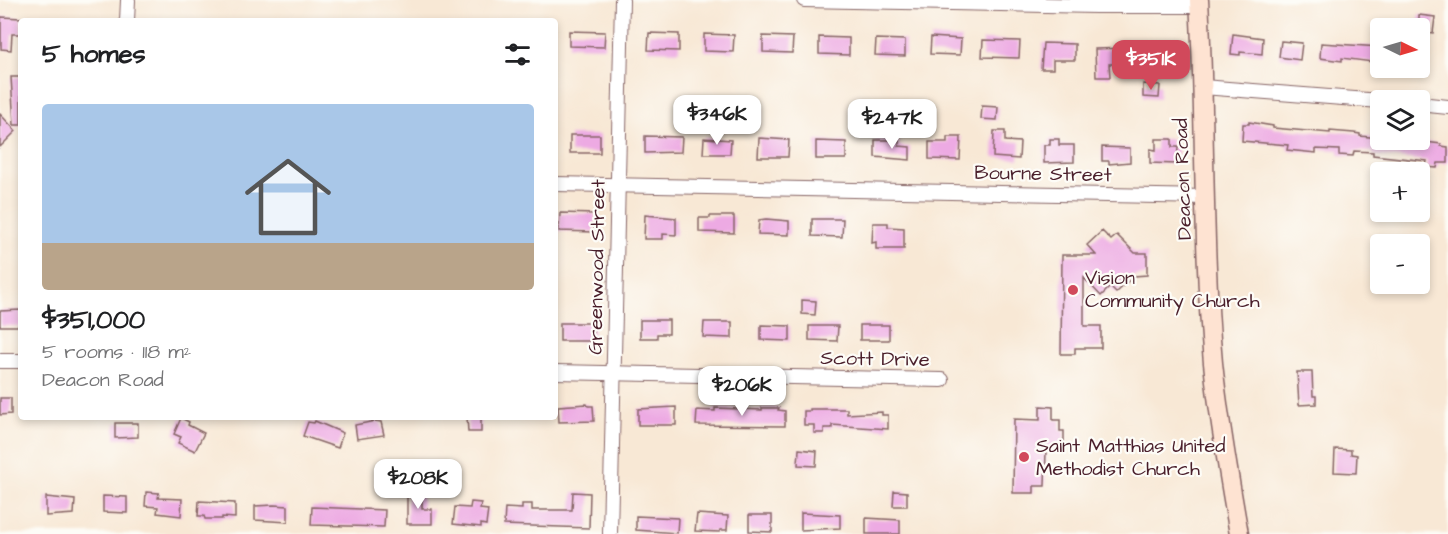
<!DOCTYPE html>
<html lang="en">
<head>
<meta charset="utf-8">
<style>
  :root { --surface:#fff; --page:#f2f2f2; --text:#202124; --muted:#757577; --accent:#d1495b }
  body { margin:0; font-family:"Architects Daughter",sans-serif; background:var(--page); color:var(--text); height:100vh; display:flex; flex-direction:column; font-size:22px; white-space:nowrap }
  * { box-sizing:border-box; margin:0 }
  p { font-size:20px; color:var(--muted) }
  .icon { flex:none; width:33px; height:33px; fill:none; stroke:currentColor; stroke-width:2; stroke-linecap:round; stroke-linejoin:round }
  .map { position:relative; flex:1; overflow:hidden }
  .drawer { position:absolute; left:18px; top:18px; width:540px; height:402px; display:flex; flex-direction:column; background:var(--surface); border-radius:6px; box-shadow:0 3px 9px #0003 }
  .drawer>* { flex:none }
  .needle { width:39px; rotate:95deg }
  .controls { position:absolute; left:1370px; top:18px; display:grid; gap:12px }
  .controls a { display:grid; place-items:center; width:60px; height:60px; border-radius:6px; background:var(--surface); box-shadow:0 3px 9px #0003; font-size:30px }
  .price { position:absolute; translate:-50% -51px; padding:0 14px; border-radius:12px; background:#fff; color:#222; font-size:20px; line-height:39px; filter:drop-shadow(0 2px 3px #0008) }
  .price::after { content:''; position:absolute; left:50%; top:36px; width:18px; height:14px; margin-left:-9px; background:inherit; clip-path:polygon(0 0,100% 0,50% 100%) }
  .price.selected { background:var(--accent); color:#fff }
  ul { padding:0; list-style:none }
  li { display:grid; align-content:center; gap:12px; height:318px; padding:0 24px }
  li span { display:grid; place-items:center; height:186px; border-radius:6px; color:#555 }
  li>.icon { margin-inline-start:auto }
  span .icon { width:108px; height:108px; fill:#fffc; stroke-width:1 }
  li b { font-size:26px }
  h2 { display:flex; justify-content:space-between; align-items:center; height:72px; padding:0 24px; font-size:26px }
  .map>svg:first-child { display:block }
  .building { fill:#edaae3 }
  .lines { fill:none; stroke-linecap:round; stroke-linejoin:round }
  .minor-casing { stroke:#876566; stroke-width:16 }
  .secondary-casing { stroke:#876566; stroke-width:21 }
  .minor { stroke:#fff; stroke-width:14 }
  .secondary { stroke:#fee3d2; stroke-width:18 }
  .poi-dot { fill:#d1495b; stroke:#fdfcf7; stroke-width:2 }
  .labels { text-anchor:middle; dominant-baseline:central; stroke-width:4.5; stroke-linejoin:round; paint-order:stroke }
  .street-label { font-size:20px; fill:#4a1f2b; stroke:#fdfcf7 }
  .poi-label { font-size:20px; fill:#4a1f2b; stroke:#fdfcf7; text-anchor:start }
</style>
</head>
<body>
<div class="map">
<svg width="1448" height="534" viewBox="0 0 1448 534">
  <rect width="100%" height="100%" fill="#fdfcf7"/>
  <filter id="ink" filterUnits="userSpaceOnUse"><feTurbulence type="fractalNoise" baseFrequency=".0167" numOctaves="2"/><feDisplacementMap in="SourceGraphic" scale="12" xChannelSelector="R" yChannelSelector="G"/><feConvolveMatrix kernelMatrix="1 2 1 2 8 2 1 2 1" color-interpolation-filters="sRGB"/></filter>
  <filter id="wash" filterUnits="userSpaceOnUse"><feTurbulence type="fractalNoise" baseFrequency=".008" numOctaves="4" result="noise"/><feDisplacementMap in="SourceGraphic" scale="24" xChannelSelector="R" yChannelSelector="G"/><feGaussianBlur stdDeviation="1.35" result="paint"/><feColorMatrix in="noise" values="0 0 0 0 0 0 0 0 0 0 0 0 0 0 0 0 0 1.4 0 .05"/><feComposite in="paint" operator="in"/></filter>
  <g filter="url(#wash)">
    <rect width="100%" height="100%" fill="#f8e8d5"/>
    <g id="blocks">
      <g class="building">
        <path d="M 1419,15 L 1435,17 L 1433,33 L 1419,31 Z"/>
        <path d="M 1,17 L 21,18 L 21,34 L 12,34 L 11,50 L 1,49 Z"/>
        <path d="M 569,31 L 605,32 L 604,47 L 569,46 Z"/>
        <path d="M 649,33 L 679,34 L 679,51 L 648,50 Z"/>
        <path d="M 704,34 L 734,35 L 733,52 L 704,51 Z"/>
        <path d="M 1233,34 L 1263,38 L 1262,54 L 1240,52 L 1240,55 L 1231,54 Z"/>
        <path d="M 763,36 L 793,37 L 792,53 L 763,52 Z"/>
        <path d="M 819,37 L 849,38 L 849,55 L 819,54 Z"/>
        <path d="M 931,37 L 961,39 L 960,55 L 930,54 Z"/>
        <path d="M 876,39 L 905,40 L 905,56 L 875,55 Z"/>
        <path d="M 983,40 L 1020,41 L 1019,58 L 982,57 Z"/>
        <path d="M 1281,41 L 1302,43 L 1300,60 L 1279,57 Z"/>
        <path d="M 1043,43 L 1075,44 L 1075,60 L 1053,60 L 1053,69 L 1041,69 Z"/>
        <path d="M 1321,43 L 1380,47 L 1380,63 L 1342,58 L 1342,61 L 1320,58 Z"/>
        <path d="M 1143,45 L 1179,48 L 1179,64 L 1143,64 Z"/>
        <path d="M 1126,48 L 1126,64 L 1109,64 L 1110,77 L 1096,77 L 1095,49 Z"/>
        <path d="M 11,77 L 21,77 L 21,125 L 14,125 Z"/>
        <path d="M 1143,84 L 1160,85 L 1159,98 L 1143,97 Z"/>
        <path d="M 982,106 L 998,107 L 997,120 L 981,119 Z"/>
        <path d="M 0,114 L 16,131 L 0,147 Z"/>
        <path d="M 1249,122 L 1273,126 L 1273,128 L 1330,133 L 1330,131 L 1354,133 L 1360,134 L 1360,136 L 1380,138 L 1380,140 L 1405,140 L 1404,143 L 1426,145 L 1426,142 L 1441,144 L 1441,146 L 1448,147 L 1448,163 L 1438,163 L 1437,168 L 1426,167 L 1427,161 L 1373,155 L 1373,152 L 1354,151 L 1353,156 L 1339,155 L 1339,150 L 1316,149 L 1316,153 L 1287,150 L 1288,145 L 1242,141 L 1243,124 L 1249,124 Z"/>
        <path d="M 994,131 L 1005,131 L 1005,141 L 1020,142 L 1019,159 L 993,157 Z"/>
        <rect x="570" y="135" width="30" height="18"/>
        <path d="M 645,136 L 682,137 L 681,152 L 645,153 Z"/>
        <path d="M 947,137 L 961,137 L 960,160 L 929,159 L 929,142 L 947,142 Z"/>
        <path d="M 704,138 L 731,140 L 730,154 L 703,154 Z"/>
        <path d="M 759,138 L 789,140 L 788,157 L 758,157 Z"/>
        <path d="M 1050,139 L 1059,139 L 1059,145 L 1074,145 L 1074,162 L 1044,163 L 1044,145 L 1050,145 Z"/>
        <path d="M 1156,139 L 1172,139 L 1172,147 L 1178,147 L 1177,164 L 1150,163 L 1150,149 L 1156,150 Z"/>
        <path d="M 875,140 L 899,140 L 899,146 L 910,147 L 910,160 L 875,157 Z"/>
        <path d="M 816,141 L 846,142 L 846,159 L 816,159 Z"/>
        <path d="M 1102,147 L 1130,148 L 1130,162 L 1109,164 L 1109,161 L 1102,161 Z"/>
        <path d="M 560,213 L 595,214 L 594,232 L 559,231 Z"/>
        <path d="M 645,215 L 676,218 L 676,235 L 663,234 L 663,239 L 644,239 Z"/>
        <path d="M 710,216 L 734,216 L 734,233 L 699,232 L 699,218 L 710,218 Z"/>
        <path d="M 766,219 L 789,221 L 789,235 L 758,234 L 759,220 Z"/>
        <path d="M 812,219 L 843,219 L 842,237 L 812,236 Z"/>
        <path d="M 873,223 L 888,223 L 888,227 L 904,228 L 904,249 L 876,249 L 876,242 L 872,243 Z"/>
        <path d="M 1102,231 L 1111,240 L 1117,235 L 1135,253 L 1147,253 L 1147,275 L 1134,276 L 1116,293 L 1110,287 L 1101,296 L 1084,278 L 1084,326 L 1101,326 L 1101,348 L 1075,348 L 1075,354 L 1061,354 L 1062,255 L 1096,255 L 1087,245 Z"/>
        <path d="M 802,300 L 816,301 L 815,315 L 802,314 Z"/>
        <path d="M 21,310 L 21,326 L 0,326 L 0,311 Z"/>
        <path d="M 640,320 L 669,320 L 669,334 L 657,334 L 657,338 L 640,338 Z"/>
        <path d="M 704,322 L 732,322 L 732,338 L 703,337 Z"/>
        <rect x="560" y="323" width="33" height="18"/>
        <path d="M 761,325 L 790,326 L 790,341 L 761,340 Z"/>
        <rect x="860" y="325" width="29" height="15"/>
        <path d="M 809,326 L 838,326 L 837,341 L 809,340 Z"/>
        <path d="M 1297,372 L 1312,372 L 1313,396 L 1316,396 L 1316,404 L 1299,405 Z"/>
        <path d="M 0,398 L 11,398 L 11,414 L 0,415 Z"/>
        <path d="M 587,404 L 588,406 L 593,406 L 594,421 L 559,422 L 558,406 Z"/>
        <path d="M 1040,406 L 1053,407 L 1053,420 L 1060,420 L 1060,431 L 1064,431 L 1064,450 L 1046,450 L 1045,486 L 1034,486 L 1034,493 L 1013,493 L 1014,419 L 1040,420 Z"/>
        <path d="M 676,407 L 676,425 L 638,425 L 638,409 Z"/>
        <path d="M 715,408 L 762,410 L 762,408 L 779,408 L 778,410 L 785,411 L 785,426 L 696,425 L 697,410 L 715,411 Z"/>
        <path d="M 810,409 L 847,409 L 847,414 L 882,412 L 882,415 L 888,415 L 888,429 L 832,425 L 832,428 L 824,428 L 824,433 L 814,433 L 814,425 L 804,425 L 804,411 L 810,411 Z"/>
        <path d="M 467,417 L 481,417 L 481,432 L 468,432 Z"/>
        <path d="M 181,418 L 189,422 L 188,425 L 204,433 L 195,451 L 178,443 L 181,437 L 174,434 Z"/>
        <path d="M 315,421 L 343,433 L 338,448 L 303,436 L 308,422 L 314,423 Z"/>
        <path d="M 375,421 L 381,422 L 384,435 L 357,439 L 355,425 Z"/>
        <path d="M 115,423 L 138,423 L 138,437 L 115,438 Z"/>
        <path d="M 799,449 L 817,451 L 816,466 L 798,465 Z"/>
        <path d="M 1335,449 L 1351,450 L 1351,454 L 1357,455 L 1356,473 L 1334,472 Z"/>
        <path d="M 894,491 L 907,492 L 907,506 L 893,506 Z"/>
        <path d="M 146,492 L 159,493 L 158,498 L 182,499 L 181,516 L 157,513 L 158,507 L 145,506 Z"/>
        <path d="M 573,492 L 590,493 L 589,528 L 504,525 L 505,508 L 522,509 L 522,504 L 532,504 L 532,510 L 572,510 Z"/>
        <path d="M 407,493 L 422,493 L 422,509 L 432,509 L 432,524 L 407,524 Z"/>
        <path d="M 103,496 L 127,497 L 127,513 L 103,512 Z"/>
        <path d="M 46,497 L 75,500 L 74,514 L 46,516 Z"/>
        <path d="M 199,501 L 235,503 L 235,518 L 222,517 L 222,519 L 205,519 L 204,516 L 198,516 Z"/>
        <path d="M 471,502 L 481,503 L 480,509 L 488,510 L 486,525 L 481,524 L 481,527 L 453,524 L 455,507 L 470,508 Z"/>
        <path d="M 274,505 L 288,506 L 288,522 L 255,520 L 255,506 Z"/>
        <path d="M 312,507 L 385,510 L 384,527 L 311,525 Z"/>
        <path d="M 801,513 L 840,515 L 840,528 L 801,530 Z"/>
        <path d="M 697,514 L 728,516 L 727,530 L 720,530 L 720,532 L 695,531 Z"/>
        <path d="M 749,515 L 772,515 L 772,532 L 749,531 Z"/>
        <path d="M 636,516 L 678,518 L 677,533 L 636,530 Z"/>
        <path d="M 866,518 L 900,520 L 900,534 L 866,534 Z"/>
      </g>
    </g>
  </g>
  <g filter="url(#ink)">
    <use href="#blocks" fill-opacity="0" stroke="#876566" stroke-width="1.5"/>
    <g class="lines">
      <g class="minor-casing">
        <g id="minor">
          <path d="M 804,0 L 1096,6 L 1200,6"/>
          <path d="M 127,21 L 128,0"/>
          <path d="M 1203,87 L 1380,101"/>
          <path d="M 1419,104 L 1448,107"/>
          <path d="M 555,184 L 1206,197"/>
          <path d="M 0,361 L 21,361"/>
          <path d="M 555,372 L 942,380"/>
          <path d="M 610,534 L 622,0"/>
        </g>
      </g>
      <g class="secondary-casing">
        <path id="secondary" d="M 1199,0 C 1206,121 1202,243 1213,363 C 1219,421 1229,477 1239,534"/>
      </g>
      <use href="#minor" class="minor"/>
      <use href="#secondary" class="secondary"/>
    </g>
  </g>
  <g class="poi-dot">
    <circle cx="1073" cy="290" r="6"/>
    <circle cx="1024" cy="457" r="6"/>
  </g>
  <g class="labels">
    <g class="street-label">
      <text transform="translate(1043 174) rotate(1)">Bourne Street</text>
      <text transform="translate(1183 179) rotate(-92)">Deacon Road</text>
      <text transform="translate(597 267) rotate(-89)">Greenwood Street</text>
      <text transform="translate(875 359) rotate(1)">Scott Drive</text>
    </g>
    <g class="poi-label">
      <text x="1085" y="278">Vision<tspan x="1085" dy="23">Community Church</tspan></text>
      <text x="1036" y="446">Saint Matthias United<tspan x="1036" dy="23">Methodist Church</tspan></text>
    </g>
  </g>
</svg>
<div class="controls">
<a><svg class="needle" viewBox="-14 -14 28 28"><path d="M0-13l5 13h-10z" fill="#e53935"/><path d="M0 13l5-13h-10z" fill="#757577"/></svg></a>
<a><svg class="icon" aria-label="layers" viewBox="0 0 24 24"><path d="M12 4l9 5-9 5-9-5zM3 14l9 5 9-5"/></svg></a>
<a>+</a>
<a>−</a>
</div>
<b class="price selected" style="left:1151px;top:91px">$351K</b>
<b class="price" style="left:717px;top:146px">$346K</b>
<b class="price" style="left:892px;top:150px">$247K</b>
<b class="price" style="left:742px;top:417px">$206K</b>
<b class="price" style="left:418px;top:510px">$208K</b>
<section class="drawer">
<h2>5 homes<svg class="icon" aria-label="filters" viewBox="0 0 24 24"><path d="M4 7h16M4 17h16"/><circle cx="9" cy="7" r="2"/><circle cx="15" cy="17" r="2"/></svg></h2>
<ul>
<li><span style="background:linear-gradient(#a9c7e8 75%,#b9a48a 0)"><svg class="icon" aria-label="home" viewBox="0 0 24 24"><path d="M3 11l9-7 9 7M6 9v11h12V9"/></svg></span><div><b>$351,000</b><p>5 rooms · 118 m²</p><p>Deacon Road</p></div></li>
</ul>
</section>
</div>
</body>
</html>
